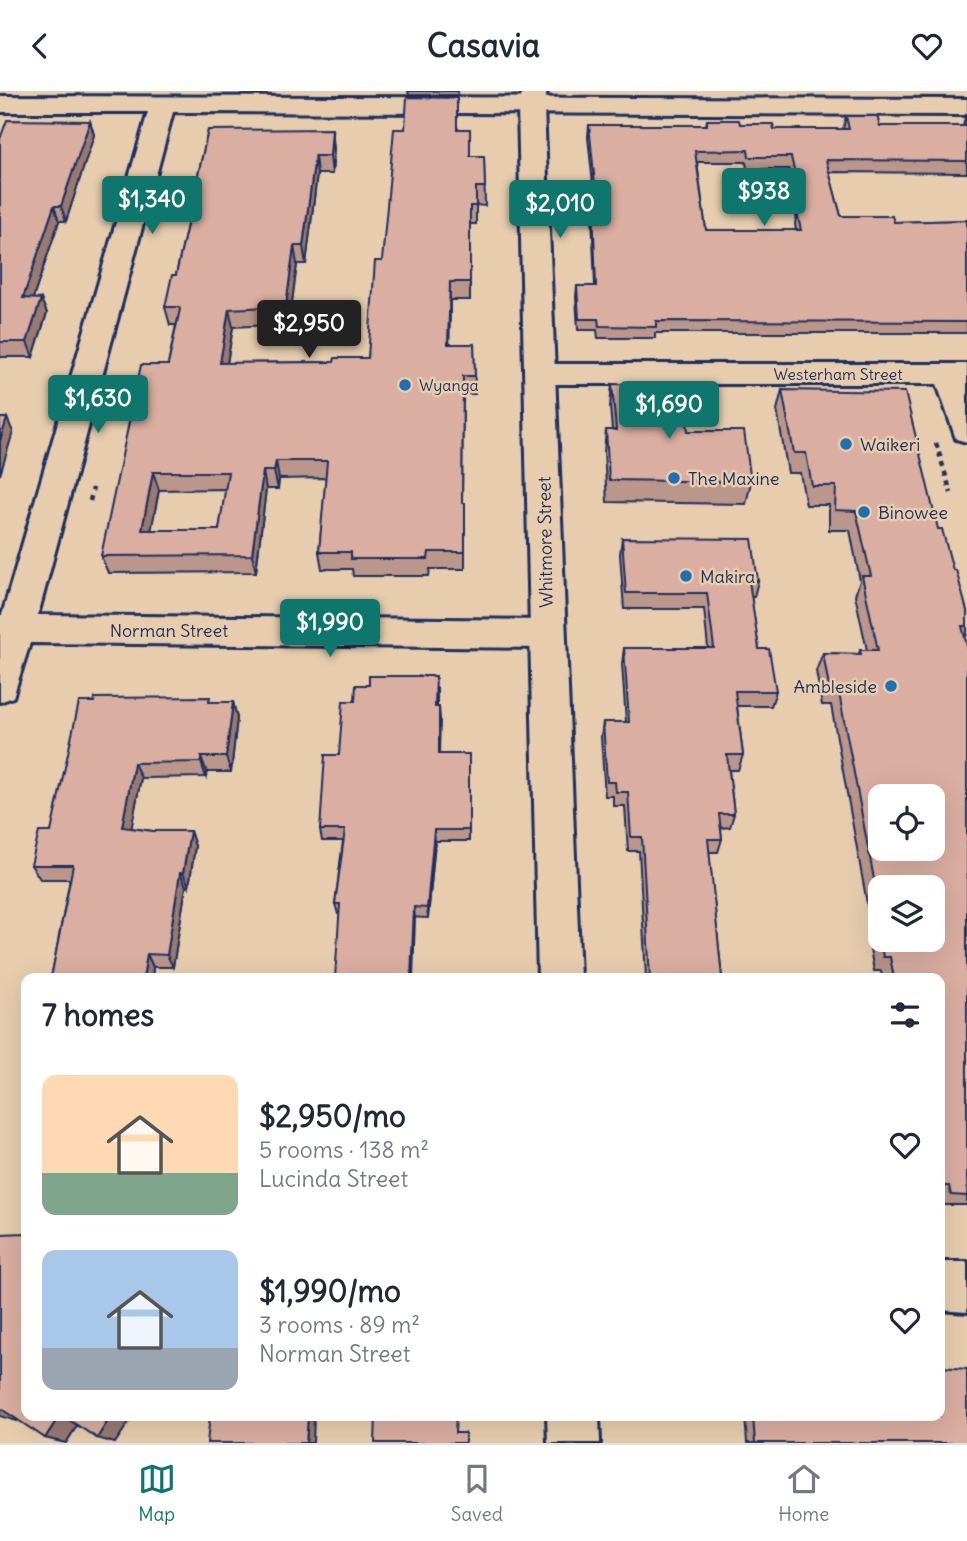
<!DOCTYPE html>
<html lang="en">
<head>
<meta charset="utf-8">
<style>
  :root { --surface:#fff; --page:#f6f6f7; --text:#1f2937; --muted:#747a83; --line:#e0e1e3; --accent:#0f766e }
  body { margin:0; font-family:Delius,sans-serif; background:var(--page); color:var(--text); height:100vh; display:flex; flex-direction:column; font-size:26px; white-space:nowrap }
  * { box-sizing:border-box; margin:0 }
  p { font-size:23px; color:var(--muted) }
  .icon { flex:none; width:38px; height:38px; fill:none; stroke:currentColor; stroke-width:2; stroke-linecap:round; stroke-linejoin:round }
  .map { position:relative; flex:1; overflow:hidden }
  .side { position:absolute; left:21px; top:882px; width:924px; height:448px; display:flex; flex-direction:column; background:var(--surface); border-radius:14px; box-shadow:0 7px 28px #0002 }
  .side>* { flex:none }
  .buttons { position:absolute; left:868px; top:693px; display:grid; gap:14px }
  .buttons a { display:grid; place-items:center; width:77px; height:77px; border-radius:14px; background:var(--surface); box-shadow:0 7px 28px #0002; font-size:35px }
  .price { position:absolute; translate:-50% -60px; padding:0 16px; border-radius:7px; background:var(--accent); color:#fff; font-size:23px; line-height:46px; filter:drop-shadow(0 2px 4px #0008) }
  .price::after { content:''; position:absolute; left:50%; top:42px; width:21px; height:16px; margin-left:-10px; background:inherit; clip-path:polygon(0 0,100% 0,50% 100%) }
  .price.on { background:#222; color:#fff }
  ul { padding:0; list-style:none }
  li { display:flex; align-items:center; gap:21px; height:175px; padding:0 21px }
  li span { display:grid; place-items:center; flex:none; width:196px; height:140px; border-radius:14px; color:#555 }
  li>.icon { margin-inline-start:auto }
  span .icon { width:84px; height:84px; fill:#fffc; stroke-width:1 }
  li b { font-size:30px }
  h2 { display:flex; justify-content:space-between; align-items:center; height:84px; padding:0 21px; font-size:30px }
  header { display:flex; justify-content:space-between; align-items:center; height:91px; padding:0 21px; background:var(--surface); font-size:32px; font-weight:700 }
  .dock { display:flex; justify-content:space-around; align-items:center; height:98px; border-top:2px solid var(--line); background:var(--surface); font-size:19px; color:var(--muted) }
  .dock a { display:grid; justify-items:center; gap:4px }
  .dock .on { color:var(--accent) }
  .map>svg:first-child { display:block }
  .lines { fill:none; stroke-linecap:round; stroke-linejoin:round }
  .minor-casing { stroke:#1b2f5e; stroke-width:6 }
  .tertiary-casing { stroke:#1b2f5e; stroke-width:6 }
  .path { stroke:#1b2f5e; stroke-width:4.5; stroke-dasharray:5 5; stroke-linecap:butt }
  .minor { fill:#e7cdae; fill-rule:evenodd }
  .tertiary { fill:#e7cdae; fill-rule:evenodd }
  .wall { fill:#bb968a; stroke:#1b2f5e; stroke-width:2; fill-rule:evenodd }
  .shaded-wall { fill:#997a71; stroke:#1b2f5e; stroke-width:2 }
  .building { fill:#daaea1; stroke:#1b2f5e; stroke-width:2; fill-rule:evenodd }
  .poi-dot { fill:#1f6fb2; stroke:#e7cdae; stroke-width:2.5 }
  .labels { text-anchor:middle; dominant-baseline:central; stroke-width:5; stroke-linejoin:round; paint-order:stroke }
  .far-street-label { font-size:16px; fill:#1b2f5e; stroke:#e7cdae }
  .far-poi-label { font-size:16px; fill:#1b2f5e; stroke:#e7cdae; text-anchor:start }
  .poi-label { font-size:18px; fill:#1b2f5e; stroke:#e7cdae; text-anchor:start }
  .street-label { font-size:18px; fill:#1b2f5e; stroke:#e7cdae }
</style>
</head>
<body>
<header><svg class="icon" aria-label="back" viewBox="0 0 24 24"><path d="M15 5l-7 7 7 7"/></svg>Casavia<svg class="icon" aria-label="heart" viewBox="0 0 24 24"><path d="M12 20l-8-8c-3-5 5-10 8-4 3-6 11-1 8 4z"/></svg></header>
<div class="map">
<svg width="967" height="1352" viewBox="0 0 967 1352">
  <rect width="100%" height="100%" fill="#e7cdae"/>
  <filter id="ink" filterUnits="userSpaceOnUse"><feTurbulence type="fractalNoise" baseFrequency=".0143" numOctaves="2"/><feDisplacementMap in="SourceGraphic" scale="14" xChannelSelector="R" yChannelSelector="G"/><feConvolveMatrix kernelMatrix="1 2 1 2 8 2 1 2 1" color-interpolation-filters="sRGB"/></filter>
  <g filter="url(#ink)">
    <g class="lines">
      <g class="minor-casing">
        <g id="minor">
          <path d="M 0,5 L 967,8 L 967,24 L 173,21 L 38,524 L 547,529 L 560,533 L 565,543 L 560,553 L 547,557 L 30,552 L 13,606 L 0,611 L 0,524 L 2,524 L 148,21 L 0,21 Z"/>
          <path d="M 541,273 L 967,273 L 967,351 L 956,348 L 937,293 L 541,293 L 530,290 L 526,283 L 530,276 Z"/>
          <path d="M 940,1171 L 967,1171 L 967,1221 L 940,1219 Z"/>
        </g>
      </g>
      <g class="tertiary-casing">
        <g id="tertiary">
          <path d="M 523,0 L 547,0 L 544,16 L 580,887 L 538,887 L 518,16 Z"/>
          <path d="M 547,1325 L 599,1325 L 600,1352 L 548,1352 Z"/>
        </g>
      </g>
      <g class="path">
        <path d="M 936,352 L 951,402"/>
        <path d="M 90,410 L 93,397"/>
      </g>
      <use href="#minor" class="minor"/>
      <use href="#tertiary" class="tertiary"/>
    </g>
    <g class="wall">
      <path d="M 408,0 L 458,0 L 458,4 L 409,4 Z"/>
      <path d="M 966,23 L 967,82 L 829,81 L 841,125 L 894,131 L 967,129 L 967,242 L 655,242 L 655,247 L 598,247 L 597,239 L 578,239 L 576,206 L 577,195 L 595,195 L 592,124 L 593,113 L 595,113 L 588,46 L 589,34 L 706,34 L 707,29 L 774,38 L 843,38 L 846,25 L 880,35 L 963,35 ZM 697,71 L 746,71 L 747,78 L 789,78 L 799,121 L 797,121 L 795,133 L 796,139 L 706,139 Z"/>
      <path d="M 90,30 L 94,44 L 66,130 L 59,130 L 33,207 L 47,222 L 33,266 L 0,266 L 0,48 Z"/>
      <path d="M 458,38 L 470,65 L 484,65 L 485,115 L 476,114 L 476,133 L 470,133 L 470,209 L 450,209 L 449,253 L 474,253 L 475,303 L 463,303 L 462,412 L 465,412 L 465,478 L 430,478 L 429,485 L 353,485 L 352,478 L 322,478 L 319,461 L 326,387 L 279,388 L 278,398 L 266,398 L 256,481 L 108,482 L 101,465 L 168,274 L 176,234 L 170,234 L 165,216 L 176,184 L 208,39 L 334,57 L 332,83 L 317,83 L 306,173 L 297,173 L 289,233 L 233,236 L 227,272 L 334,271 L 368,267 L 382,170 ZM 226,398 L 219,439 L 151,439 L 159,399 Z"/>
      <path d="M 612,293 L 688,340 L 751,391 L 746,413 L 607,411 L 604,361 L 606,339 L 612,339 L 610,316 Z"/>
      <path d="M 782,299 L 938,438 L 967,520 L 967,543 L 965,547 L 967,555 L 967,1114 L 940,1114 L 940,887 L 882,887 L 881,880 L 874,880 L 868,847 L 872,840 L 831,614 L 822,614 L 816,580 L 823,562 L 859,563 L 860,559 L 867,559 L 855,504 L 860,490 L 850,439 L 829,439 L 829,414 L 806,414 L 800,382 L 788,382 L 777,319 ZM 880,796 L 933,849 L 880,849 Z"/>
      <path d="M 622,447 L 758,490 L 754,506 L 751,506 L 759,558 L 776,600 L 771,615 L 737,615 L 743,664 L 738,679 L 729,679 L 734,723 L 730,736 L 721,737 L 722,748 L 718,761 L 709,761 L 722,887 L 646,887 L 639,760 L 628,760 L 625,715 L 613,715 L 613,705 L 605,705 L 601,646 L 603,631 L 626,631 L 622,573 L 624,557 L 708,557 L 704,518 L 624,518 L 620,463 Z"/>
      <path d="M 437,597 L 437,616 L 439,616 L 440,628 L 439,663 L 469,663 L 469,750 L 435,750 L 428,827 L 338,823 L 335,813 L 343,750 L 322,750 L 320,739 L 339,664 L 355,610 Z"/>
      <path d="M 94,611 L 233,611 L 237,627 L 231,681 L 207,681 L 206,686 L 141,687 L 131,737 L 153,740 L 190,740 L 195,755 L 189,795 L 186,795 L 173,876 L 153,876 L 152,887 L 51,887 L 70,788 L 40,788 L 31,774 L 51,741 Z"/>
      <path d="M 745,1325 L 940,1325 L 967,1352 L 747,1352 Z"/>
    </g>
    <g class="shaded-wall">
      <path d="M 90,30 L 94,44 L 66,130 L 61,115 Z"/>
      <path d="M 332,38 L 334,57 L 332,83 L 330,65 Z"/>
      <path d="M 315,65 L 317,83 L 306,173 L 303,155 Z"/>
      <path d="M 54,115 L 59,130 L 28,222 L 23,207 Z"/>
      <path d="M 294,155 L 297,173 L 289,233 L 286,215 Z"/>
      <path d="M 450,191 L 450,209 L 449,271 L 448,253 Z"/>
      <path d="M 41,208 L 47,222 L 33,266 L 27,251 Z"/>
      <path d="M 229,218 L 233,236 L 224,290 L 220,272 Z"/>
      <path d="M 7,327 L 13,341 L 0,384 L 0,350 Z"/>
      <path d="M 276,370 L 279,388 L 278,398 L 274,380 Z"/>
      <path d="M 263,380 L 266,398 L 256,481 L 252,464 Z"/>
      <path d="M 153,381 L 159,399 L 148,456 L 142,439 Z"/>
      <path d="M 233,611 L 237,627 L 231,681 L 226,666 Z"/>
      <path d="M 201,666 L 207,681 L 206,686 L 201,671 Z"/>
      <path d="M 134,672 L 141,687 L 129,750 L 122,736 Z"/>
      <path d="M 434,739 L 435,750 L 428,827 L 427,817 Z"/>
      <path d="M 190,740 L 195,755 L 189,795 L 183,782 Z"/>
      <path d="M 180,782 L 186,795 L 173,876 L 167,864 Z"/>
      <path d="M 414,816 L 415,827 L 413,887 L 411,887 Z"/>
      <path d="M 147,863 L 153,876 L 152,887 L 143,887 Z"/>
      <path d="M 0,1316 L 21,1323 L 17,1330 L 0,1325 Z"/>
      <path d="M 59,1325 L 66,1325 L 80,1330 L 66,1352 L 45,1347 Z"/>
      <path d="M 111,1325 L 133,1325 L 115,1352 L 97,1347 Z"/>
      <path d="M 308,1325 L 314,1325 L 313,1352 L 306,1352 Z"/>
    </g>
    <g class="building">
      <path d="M 407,6 L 457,7 L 457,38 L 470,38 L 470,65 L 484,65 L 485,96 L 476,96 L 476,115 L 470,115 L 470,191 L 450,191 L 448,253 L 474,253 L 475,285 L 463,285 L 462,412 L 465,412 L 465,461 L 429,461 L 428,468 L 351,468 L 351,461 L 319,461 L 327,370 L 276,370 L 274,380 L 263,380 L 252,464 L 101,465 L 141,274 L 168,274 L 180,218 L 178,216 L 165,216 L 172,184 L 176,184 L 208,39 L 332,38 L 330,65 L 315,65 L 303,155 L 294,155 L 286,215 L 229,218 L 220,272 L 334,271 L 335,267 L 368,267 L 375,170 L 382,170 L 394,38 L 405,38 ZM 153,381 L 228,381 L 219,439 L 142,439 Z"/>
      <path d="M 846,25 L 877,25 L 880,35 L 967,35 L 967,70 L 826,69 L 841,125 L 892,125 L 894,131 L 967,129 L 967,231 L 656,230 L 656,236 L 599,235 L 598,228 L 579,228 L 577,195 L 596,195 L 593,113 L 597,113 L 589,34 L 707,34 L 707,29 L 739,29 L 740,33 L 773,33 L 774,38 L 849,38 ZM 748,59 L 749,66 L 791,66 L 804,121 L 797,121 L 801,139 L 706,139 L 695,60 Z"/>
      <path d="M 7,29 L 90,30 L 61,115 L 54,115 L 23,207 L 41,208 L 27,251 L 0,251 L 0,48 Z"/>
      <path d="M 612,293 L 682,294 L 688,340 L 744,340 L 751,391 L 609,389 L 606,339 L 616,339 Z"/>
      <path d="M 782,299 L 905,301 L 938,438 L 942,438 L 953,479 L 956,479 L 967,520 L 967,535 L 962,535 L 967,555 L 967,1105 L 951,1104 L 949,1095 L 940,1095 L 940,887 L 894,887 L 890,866 L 883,866 L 877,833 L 880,833 L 880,849 L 933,849 L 933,796 L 880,796 L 880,820 L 838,597 L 829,596 L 823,562 L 861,563 L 860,559 L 878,559 L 862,485 L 871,485 L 856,420 L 835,419 L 836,395 L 812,395 L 806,362 L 794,362 ZM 880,705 L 933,705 L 933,758 L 880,758 Z"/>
      <path d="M 0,327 L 7,327 L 0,350 Z"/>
      <path d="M 622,447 L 752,448 L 758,490 L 749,490 L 759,558 L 769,558 L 776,600 L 735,600 L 743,664 L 727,664 L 734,723 L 719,723 L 722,748 L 708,748 L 722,887 L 650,887 L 642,746 L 631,746 L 628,701 L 616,701 L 615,691 L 607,691 L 603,631 L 629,631 L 624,557 L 714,557 L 707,502 L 626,502 Z"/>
      <path d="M 369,585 L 436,585 L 435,616 L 439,616 L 439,663 L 469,663 L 469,739 L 434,739 L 427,817 L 414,816 L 411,887 L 335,887 L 340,813 L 335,813 L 345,739 L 320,739 L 325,664 L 339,664 L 343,610 L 355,610 L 356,594 L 369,594 Z"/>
      <path d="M 210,606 L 209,611 L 233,611 L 226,666 L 201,666 L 201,671 L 134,672 L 122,736 L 153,740 L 190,740 L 183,782 L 180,782 L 167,864 L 147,863 L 143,887 L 51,887 L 73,774 L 31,774 L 39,741 L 51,741 L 79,611 L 94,611 L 95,607 Z"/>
      <path d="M 26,1142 L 26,1325 L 59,1325 L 45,1347 L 0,1317 L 0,1143 Z"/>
      <path d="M 940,1276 L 967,1278 L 967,1352 L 755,1352 L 753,1325 L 940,1325 Z"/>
      <path d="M 63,1325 L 111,1325 L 97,1347 Z"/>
      <path d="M 210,1325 L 308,1325 L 306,1352 L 207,1352 Z"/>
      <path d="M 376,1325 L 456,1325 L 455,1342 L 465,1342 L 465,1352 L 375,1352 Z"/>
    </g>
  </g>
  <g class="poi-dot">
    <circle cx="405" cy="294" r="7"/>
    <circle cx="846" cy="353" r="7"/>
    <circle cx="674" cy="387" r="7"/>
    <circle cx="864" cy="421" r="7"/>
    <circle cx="686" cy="485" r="7"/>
    <circle cx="891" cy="595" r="7"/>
  </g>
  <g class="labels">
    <g class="far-street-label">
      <text x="838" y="283">Westerham Street</text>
    </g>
    <g class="far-poi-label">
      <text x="419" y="294">Wyanga</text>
    </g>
    <g class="poi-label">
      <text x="860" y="353">Waikeri</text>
      <text x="688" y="387">The Maxine</text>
      <text x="878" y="421">Binowee</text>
      <text x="700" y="485">Makira</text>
      <text x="877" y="595" text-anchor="end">Ambleside</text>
    </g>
    <g class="street-label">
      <text transform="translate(545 451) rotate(-91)">Whitmore Street</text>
      <text x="169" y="539">Norman Street</text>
    </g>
  </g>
</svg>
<div class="buttons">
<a><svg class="icon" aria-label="locate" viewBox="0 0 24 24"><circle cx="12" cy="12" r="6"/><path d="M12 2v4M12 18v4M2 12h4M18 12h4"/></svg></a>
<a><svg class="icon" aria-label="layers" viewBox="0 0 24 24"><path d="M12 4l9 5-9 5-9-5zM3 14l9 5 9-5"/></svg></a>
</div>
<b class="price" style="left:764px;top:137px">$938</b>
<b class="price" style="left:152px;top:145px">$1,340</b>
<b class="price" style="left:560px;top:149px">$2,010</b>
<b class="price on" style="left:309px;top:269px">$2,950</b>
<b class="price" style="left:98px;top:344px">$1,630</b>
<b class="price" style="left:669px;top:350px">$1,690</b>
<b class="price" style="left:330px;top:568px">$1,990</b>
<section class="side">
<h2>7 homes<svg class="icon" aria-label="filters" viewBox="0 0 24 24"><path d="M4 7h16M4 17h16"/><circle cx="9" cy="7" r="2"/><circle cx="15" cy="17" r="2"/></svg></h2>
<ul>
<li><span style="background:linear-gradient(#ffd9b3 70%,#7fa58c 0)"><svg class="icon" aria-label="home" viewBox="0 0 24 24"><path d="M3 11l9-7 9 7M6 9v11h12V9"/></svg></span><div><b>$2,950/mo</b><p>5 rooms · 138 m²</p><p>Lucinda Street</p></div><svg class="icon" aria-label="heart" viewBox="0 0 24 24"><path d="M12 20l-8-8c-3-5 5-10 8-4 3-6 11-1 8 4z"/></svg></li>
<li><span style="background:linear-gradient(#a9c7e8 70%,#9aa5b1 0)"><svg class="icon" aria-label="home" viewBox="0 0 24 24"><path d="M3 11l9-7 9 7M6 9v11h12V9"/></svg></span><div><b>$1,990/mo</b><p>3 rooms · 89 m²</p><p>Norman Street</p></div><svg class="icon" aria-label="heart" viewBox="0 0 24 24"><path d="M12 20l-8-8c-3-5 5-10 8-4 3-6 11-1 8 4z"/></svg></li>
</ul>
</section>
</div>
<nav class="dock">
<a class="on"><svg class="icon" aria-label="map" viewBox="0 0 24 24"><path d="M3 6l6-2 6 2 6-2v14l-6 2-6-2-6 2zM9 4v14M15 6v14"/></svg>Map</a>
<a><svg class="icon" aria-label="saved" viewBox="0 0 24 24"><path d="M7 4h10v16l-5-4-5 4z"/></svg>Saved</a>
<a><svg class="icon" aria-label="home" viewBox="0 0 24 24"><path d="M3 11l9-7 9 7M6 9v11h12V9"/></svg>Home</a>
</nav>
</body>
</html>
